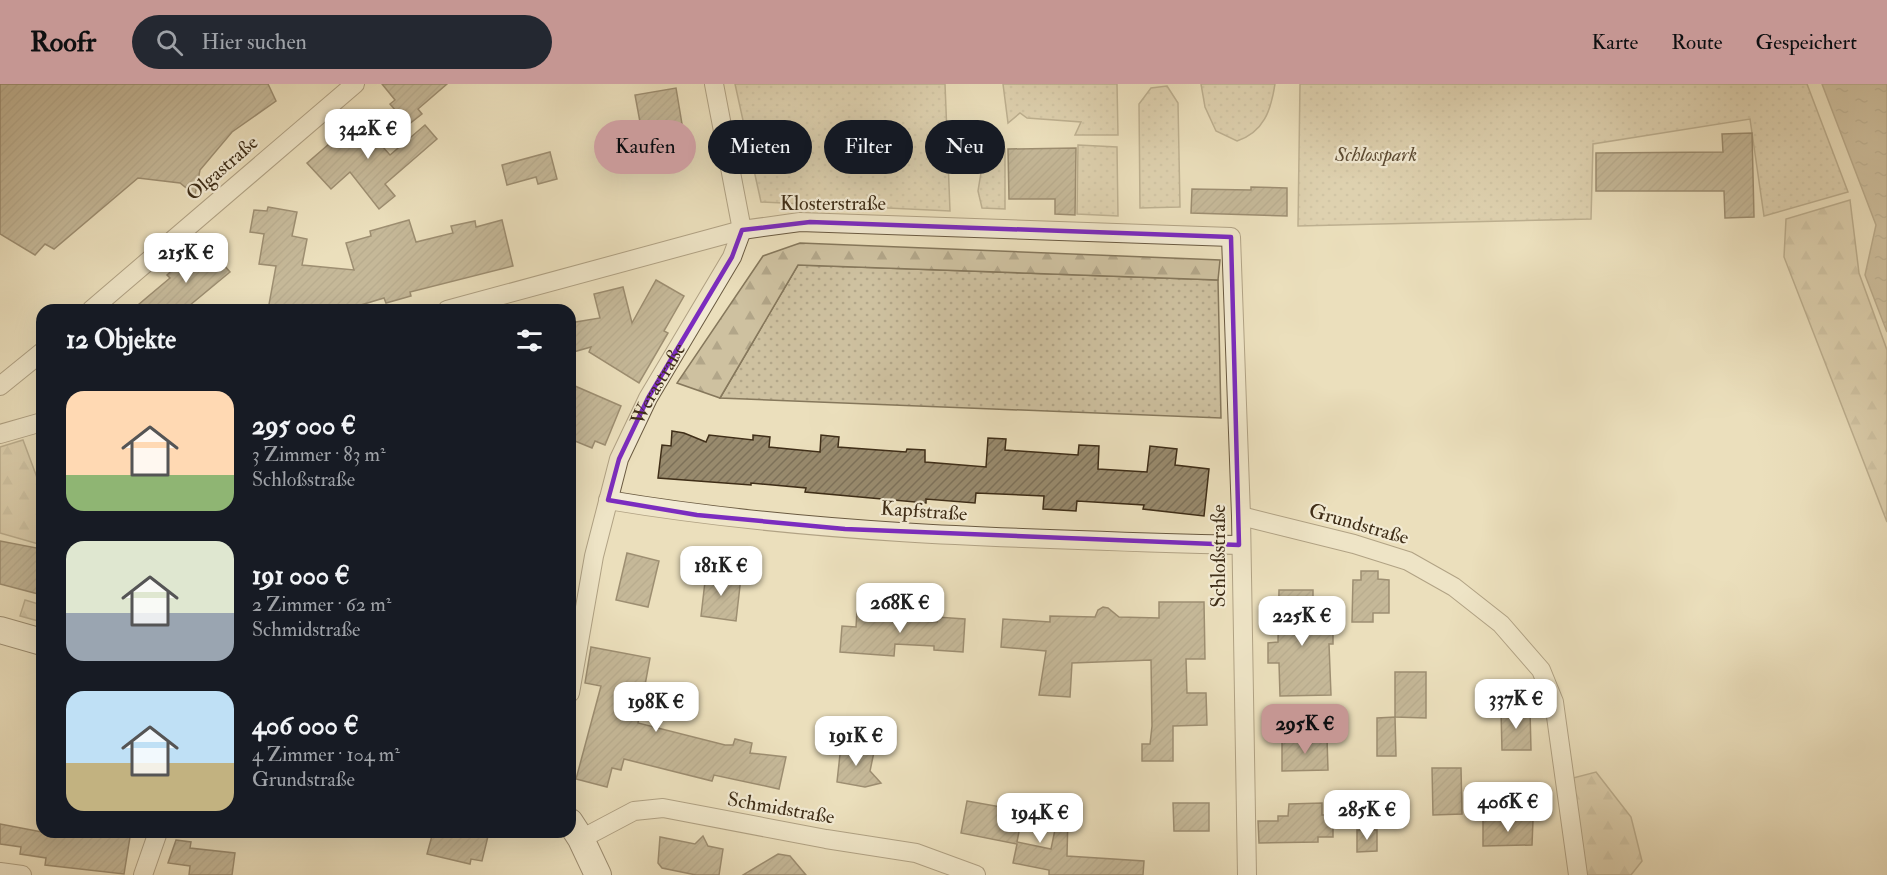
<!DOCTYPE html>
<html lang="de">
<head>
<meta charset="utf-8">
<style>
  :root { --surface:#171b24; --page:#242831; --text:#f1f3f6; --muted:#9ea1a6; --accent:#c59692 }
  body { margin:0; font-family:"IM FELL Double Pica",serif; background:var(--page); color:var(--text); height:100vh; display:flex; flex-direction:column; font-size:22px; white-space:nowrap }
  * { box-sizing:border-box; margin:0 }
  p { font-size:20px; color:var(--muted) }
  .icon { flex:none; width:33px; height:33px; fill:none; stroke:currentColor; stroke-width:2; stroke-linecap:round; stroke-linejoin:round }
  .map { position:relative; flex:1; overflow:hidden }
  .sheet { position:absolute; left:36px; top:220px; width:540px; height:534px; display:flex; flex-direction:column; background:var(--surface); border-radius:18px; box-shadow:0 6px 24px #0002 }
  .sheet>* { flex:none }
  .guide { position:absolute; left:594px; top:36px; width:570px; height:54px; display:flex; gap:12px }
  .price { position:absolute; translate:-50% -51px; padding:0 14px; border-radius:12px; background:#fff; color:#222; font-size:20px; line-height:39px; filter:drop-shadow(0 2px 3px #0008) }
  .price::after { content:''; position:absolute; left:50%; top:36px; width:18px; height:14px; margin-left:-9px; background:inherit; clip-path:polygon(0 0,100% 0,50% 100%) }
  .price.active { background:var(--accent); color:#111 }
  ul { padding:0; list-style:none }
  li { display:flex; align-items:center; gap:18px; height:150px; padding:0 30px }
  li span { display:grid; place-items:center; flex:none; width:168px; height:120px; border-radius:18px; color:#555 }
  li>.icon { margin-inline-start:auto }
  span .icon { width:72px; height:72px; fill:#fffc; stroke-width:1 }
  li b { font-size:26px }
  h2 { display:flex; justify-content:space-between; align-items:center; height:72px; padding:0 30px; font-size:26px }
  .tag { padding:0 21px; border-radius:27px; background:var(--surface); box-shadow:0 6px 24px #0002; font-size:21px; line-height:54px }
  .tag.active { background:var(--accent); color:#111 }
  header { display:flex; align-items:center; gap:36px; box-sizing:border-box; height:84px; padding:0 30px; background:var(--accent); color:#111 }
  header strong { font-size:28px }
  nav { display:flex; gap:33px; margin-inline-start:auto; font-size:21px }
  .search { width:420px; height:54px; background:var(--page); display:flex; align-items:center; gap:15px; box-sizing:border-box; padding:0 21px; border-radius:33px; color:var(--muted); font-size:22px }
  .map>svg:first-child { display:block }
  .green { fill:url(#green-dots); stroke:#86785c; stroke-width:1.5 }
  .forest { fill:url(#forest-firs); stroke:#86785c; stroke-width:1.5 }
  .water { fill:url(#water-ripples); stroke:#837459; stroke-width:1.5 }
  .building { fill:url(#building-hatch); stroke:#3f2e18; stroke-width:1.5 }
  .lines { fill:none; stroke-linecap:round; stroke-linejoin:round }
  .minor-casing { stroke:#6a5a41; stroke-width:20 }
  .secondary-casing { stroke:#3f2e18; stroke-width:28 }
  .minor { stroke:#f2ead3; stroke-width:18 }
  .secondary { stroke:#f2ead3; stroke-width:26 }
  .marked { fill:none; stroke:#7b2cbf; stroke-width:4.5; stroke-linejoin:round }
  .labels { text-anchor:middle; dominant-baseline:central; stroke-width:4.5; stroke-linejoin:round; paint-order:stroke }
  .park-label { font-size:20px; font-style:italic; fill:#5c4b33; stroke:#f2ead3 }
  .street-label { font-size:20px; fill:#3f2e18; stroke:#f2ead3 }
</style>
</head>
<body>
<header>
<strong>Roofr</strong>
<div class="search"><svg class="icon" aria-label="search" viewBox="0 0 24 24"><circle cx="10" cy="10" r="6"/><path d="M15 15l6 6"/></svg>Hier suchen</div>
<nav><a>Karte</a><a>Route</a><a>Gespeichert</a></nav>
</header>
<div class="map">
<svg width="1887" height="791" viewBox="0 0 1887 791">
  <defs>
    <pattern id="green-dots" width="8" height="8" patternUnits="userSpaceOnUse" patternTransform="scale(1.5)"><rect width="8" height="8" fill="#cec1a0"/><path d="M2 2h.1M6 6h.1" fill="none" stroke="#b2a689" stroke-width="1.8" stroke-linecap="round"/></pattern>
    <pattern id="forest-firs" width="22" height="20" patternUnits="userSpaceOnUse" patternTransform="scale(1.5)"><rect width="22" height="20" fill="#cec1a0"/><path d="M5 1l3.5 6h-7zM16 11l3.5 6h-7z" fill="#b2a689"/></pattern>
    <pattern id="water-ripples" width="26" height="14" patternUnits="userSpaceOnUse" patternTransform="scale(1.5)"><rect width="26" height="14" fill="#b1a384"/><path d="M2 4q2-2 4 0t4 0M15 11q2-2 4 0t4 0" fill="none" stroke="#91856b"/></pattern>
    <pattern id="building-hatch" width="6" height="6" patternUnits="userSpaceOnUse" patternTransform="scale(1.5)"><rect width="6" height="6" fill="#988a6d"/><path d="M-1 1l2-2M0 6l6-6M5 7l2-2" fill="none" stroke="#7d7159"/></pattern>
  </defs>
  <rect width="100%" height="100%" fill="#ebdfbc"/>
  <filter id="stains"><feTurbulence type="fractalNoise" baseFrequency=".00333" numOctaves="4"/><feColorMatrix values="0 0 0 0 .2 0 0 0 0 .09 0 0 0 0 .02 0 0 0 .5 -.17"/></filter>
  <radialGradient id="worn" r=".72"><stop offset=".6" stop-color="#630" stop-opacity="0"/><stop offset="1" stop-color="#630" stop-opacity=".3"/></radialGradient>
  <g class="green">
    <path d="M 735,0 L 945,0 L 950,127 L 761,118 Z"/>
    <path d="M 1003,0 L 1117,0 L 1118,51 L 1075,51 L 1081,38 L 1027,34 L 1020,29 L 1008,39 Z"/>
    <path d="M 1201,0 L 1275,0 C 1271,26 1264,48 1237,57 L 1216,47 L 1205,23 Z"/>
    <path d="M 1300,0 L 1807,0 L 1848,108 L 1764,132 L 1750,35 L 1593,60 L 1591,135 L 1298,142 Z"/>
    <path d="M 1167,2 L 1178,19 L 1180,123 L 1140,124 L 1139,20 L 1151,4 Z"/>
    <path d="M 1078,61 L 1117,63 L 1118,132 L 1077,130 Z"/>
    <path d="M 985,64 L 1005,65 L 1005,125 L 982,124 L 978,107 Z"/>
    <path d="M 798,181 L 1218,196 L 1221,334 L 720,314 Z"/>
  </g>
  <g class="forest">
    <path d="M 1850,116 L 1859,189 L 1887,266 L 1887,438 L 1784,173 L 1786,135 Z"/>
    <path d="M 800,159 L 1220,176 L 1218,196 L 798,181 L 720,314 L 677,299 L 763,172 Z"/>
    <path d="M 23,356 L 42,407 L 42,461 L 0,449 L 0,363 Z"/>
    <path d="M 25,516 L 42,521 L 42,538 L 20,532 Z"/>
    <path d="M 1596,688 L 1631,733 L 1642,777 L 1631,791 L 1587,791 L 1573,694 Z"/>
  </g>
  <path class="water" d="M 1822,0 L 1887,0 L 1887,248 L 1865,191 L 1876,141 Z"/>
  <g class="building">
    <path d="M 0,0 L 268,0 L 276,17 L 232,48 L 200,86 L 195,111 L 180,99 L 138,94 L 54,165 L 45,160 L 35,171 L 0,150 Z"/>
    <path d="M 382,0 L 447,0 L 418,25 L 422,30 L 408,41 L 390,20 L 395,16 Z"/>
    <path d="M 676,4 L 685,58 L 645,65 L 635,11 Z"/>
    <path d="M 358,35 L 390,71 L 425,41 L 437,55 L 385,100 L 395,112 L 379,125 L 350,88 L 331,105 L 307,79 Z"/>
    <path d="M 1752,49 L 1754,133 L 1725,134 L 1724,107 L 1596,107 L 1596,69 L 1723,68 L 1722,50 Z"/>
    <path d="M 1076,64 L 1075,131 L 1055,130 L 1055,115 L 1009,115 L 1008,65 Z"/>
    <path d="M 550,68 L 557,95 L 538,100 L 536,93 L 507,101 L 502,81 Z"/>
    <path d="M 1251,103 L 1287,104 L 1287,132 L 1191,129 L 1192,105 L 1251,106 Z"/>
    <path d="M 268,123 L 297,128 L 292,152 L 307,155 L 302,181 L 354,186 L 346,159 L 371,152 L 370,147 L 409,136 L 416,158 L 453,149 L 451,142 L 475,137 L 476,143 L 502,136 L 513,182 L 410,208 L 411,212 L 386,219 L 384,214 L 351,224 L 352,226 L 268,226 L 276,182 L 259,180 L 264,150 L 250,148 L 254,126 L 267,127 Z"/>
    <path d="M 208,163 L 230,188 L 184,226 L 132,226 L 170,194 L 167,191 L 180,179 L 184,184 Z"/>
    <path d="M 656,196 L 684,212 L 664,247 L 668,249 L 639,299 L 589,268 L 591,263 L 570,269 L 570,239 L 600,234 L 594,210 L 623,203 L 632,239 Z"/>
    <path d="M 575,302 L 621,322 L 605,361 L 595,357 L 592,364 L 570,355 L 570,314 Z"/>
    <path d="M 672,347 L 684,349 L 706,358 L 709,351 L 753,356 L 753,351 L 770,353 L 769,363 L 820,368 L 821,351 L 839,353 L 838,363 L 906,368 L 907,365 L 925,366 L 925,378 L 986,383 L 988,354 L 1006,355 L 1005,366 L 1078,371 L 1079,361 L 1099,362 L 1098,385 L 1147,388 L 1150,362 L 1177,365 L 1175,381 L 1209,385 L 1204,432 L 1143,425 L 1144,421 L 1077,417 L 1076,427 L 1043,425 L 1044,412 L 976,409 L 975,419 L 926,415 L 926,419 L 805,408 L 806,404 L 751,399 L 751,401 L 658,394 L 662,361 L 671,362 Z"/>
    <path d="M 0,457 L 42,465 L 42,511 L 0,500 Z"/>
    <path d="M 627,469 L 659,477 L 648,523 L 616,516 Z"/>
    <path d="M 1361,487 L 1378,487 L 1378,495 L 1389,496 L 1389,529 L 1373,529 L 1373,538 L 1352,538 L 1353,496 L 1361,496 Z"/>
    <path d="M 706,489 L 741,493 L 736,537 L 701,532 Z"/>
    <path d="M 1279,506 L 1313,506 L 1313,536 L 1333,537 L 1333,560 L 1329,560 L 1331,611 L 1280,612 L 1279,579 L 1268,579 L 1268,559 L 1278,558 Z"/>
    <path d="M 1159,518 L 1204,518 L 1205,575 L 1186,575 L 1187,609 L 1206,609 L 1207,641 L 1173,642 L 1173,677 L 1142,677 L 1142,660 L 1150,660 L 1152,642 L 1151,576 L 1072,579 L 1070,613 L 1039,611 L 1046,567 L 1001,563 L 1003,535 L 1050,538 L 1050,532 L 1095,533 L 1098,526 L 1103,523 L 1108,524 L 1119,533 L 1159,534 Z"/>
    <path d="M 857,527 L 904,531 L 904,536 L 937,538 L 937,533 L 965,535 L 963,568 L 934,566 L 934,562 L 895,560 L 894,572 L 840,568 L 842,542 L 856,543 Z"/>
    <path d="M 591,563 L 650,574 L 638,639 L 725,661 L 733,661 L 735,655 L 752,659 L 750,669 L 786,673 L 779,705 L 714,691 L 712,697 L 624,675 L 621,686 L 612,684 L 607,703 L 576,695 L 601,602 L 585,599 Z"/>
    <path d="M 1395,588 L 1426,588 L 1426,634 L 1395,633 Z"/>
    <path d="M 1530,626 L 1531,666 L 1502,666 L 1501,627 Z"/>
    <path d="M 1284,630 L 1285,651 L 1264,652 L 1263,631 Z"/>
    <path d="M 1395,633 L 1396,672 L 1377,672 L 1377,634 Z"/>
    <path d="M 1327,654 L 1328,686 L 1282,687 L 1282,656 Z"/>
    <path d="M 841,661 L 874,668 L 870,687 L 881,699 L 865,703 L 837,698 Z"/>
    <path d="M 1432,684 L 1461,684 L 1462,730 L 1433,731 Z"/>
    <path d="M 967,717 L 1023,727 L 1017,758 L 1051,765 L 1058,731 L 1068,732 L 1067,772 L 1144,777 L 1143,791 L 1049,791 L 1049,786 L 1013,779 L 1017,760 L 961,749 Z"/>
    <path d="M 1173,719 L 1209,719 L 1209,747 L 1174,747 Z"/>
    <path d="M 1322,719 L 1322,731 L 1333,731 L 1333,753 L 1318,753 L 1318,758 L 1259,759 L 1258,737 L 1278,737 L 1278,732 L 1288,732 L 1289,720 Z"/>
    <path d="M 1483,736 L 1533,736 L 1532,761 L 1483,762 Z"/>
    <path d="M 0,740 L 42,748 L 96,748 L 130,753 L 124,790 L 45,781 L 46,774 L 20,770 L 21,763 L 0,760 Z"/>
    <path d="M 1357,746 L 1377,746 L 1377,767 L 1357,768 Z"/>
    <path d="M 433,748 L 489,748 L 482,777 L 471,775 L 470,780 L 427,770 Z"/>
    <path d="M 703,752 L 708,762 L 723,765 L 719,791 L 696,791 L 662,784 L 658,779 L 660,753 L 695,760 Z"/>
    <path d="M 176,756 L 191,758 L 190,764 L 235,769 L 232,791 L 189,791 L 190,782 L 168,779 Z"/>
    <path d="M 778,770 L 790,772 L 806,791 L 743,791 Z"/>
  </g>
  <g class="lines">
    <g class="minor-casing">
      <g id="minor">
        <path d="M 91,226 L 355,0"/>
        <path d="M 447,226 L 742,146 L 800,138 L 1231,153 L 1241,432 L 1247,791"/>
        <path d="M 0,302 L 42,268"/>
        <path d="M 0,350 L 42,338"/>
        <path d="M 608,416 C 817,451 1028,455 1239,461"/>
        <path d="M 1241,432 L 1354,460 L 1408,477 L 1454,503 L 1501,540 L 1541,586 L 1554,618 L 1578,791"/>
        <path id="s1" d="M 570,609 L 594,472 L 619,375 L 648,314 L 732,173 L 742,146 L 714,0"/>
        <path d="M 581,755 L 634,727 L 663,724 L 826,755 L 916,769 L 976,791"/>
        <path d="M 0,788 L 22,791"/>
        <path d="M 143,791 L 158,748"/>
      </g>
    </g>
    <g class="secondary-casing">
      <g id="secondary">
        <path d="M 0,546 L 42,558"/>
        <path d="M 570,738 L 581,755 L 598,791"/>
      </g>
    </g>
    <use href="#minor" class="minor"/>
    <use href="#secondary" class="secondary"/>
  </g>
  <path d="M0 0H1887V791H0ZM 810,138 L 1231,153 L 1239,461 L 845,445 L 697,431 L 608,416 L 619,375 L 648,314 L 732,173 L 742,146 Z" fill="#ebdfbc" fill-opacity=".55" fill-rule="evenodd"/>
  <path class="marked" d="M 810,138 L 1231,153 L 1239,461 L 845,445 L 697,431 L 608,416 L 619,375 L 648,314 L 732,173 L 742,146 Z"/>
  <g class="labels">
    <g class="park-label">
      <text x="1376" y="70">Schlosspark</text>
    </g>
    <g class="street-label">
      <text transform="translate(222 84) rotate(-41)">Olgastraße</text>
      <text x="833" y="119">Klosterstraße</text>
      <text stroke="none"><textPath href="#s1" startOffset="324">Werastraße</textPath></text>
      <text transform="translate(924 427) rotate(4)">Kapfstraße</text>
      <text transform="translate(1359 440) rotate(16)">Grundstraße</text>
      <text transform="translate(1218 472) rotate(-90)">Schloßstraße</text>
      <text transform="translate(781 724) rotate(10)">Schmidstraße</text>
    </g>
  </g>
  <rect width="100%" height="100%" filter="url(#stains)"/>
  <rect width="100%" height="100%" fill="url(#worn)"/>
</svg>
<b class="price" style="left:368px;top:76px">342K €</b>
<b class="price" style="left:186px;top:200px">215K €</b>
<b class="price" style="left:721px;top:513px">181K €</b>
<b class="price" style="left:900px;top:550px">268K €</b>
<b class="price" style="left:1302px;top:563px">225K €</b>
<b class="price" style="left:1516px;top:646px">337K €</b>
<b class="price" style="left:656px;top:649px">198K €</b>
<b class="price active" style="left:1305px;top:671px">295K €</b>
<b class="price" style="left:856px;top:683px">191K €</b>
<b class="price" style="left:1508px;top:749px">406K €</b>
<b class="price" style="left:1367px;top:757px">285K €</b>
<b class="price" style="left:1040px;top:760px">194K €</b>
<div class="guide">
<a class="tag active">Kaufen</a>
<a class="tag">Mieten</a>
<a class="tag">Filter</a>
<a class="tag">Neu</a>
</div>
<section class="sheet">
<h2>12 Objekte<svg class="icon" aria-label="filters" viewBox="0 0 24 24"><path d="M4 7h16M4 17h16"/><circle cx="9" cy="7" r="2"/><circle cx="15" cy="17" r="2"/></svg></h2>
<ul>
<li><span style="background:linear-gradient(#ffd9b3 70%,#8fb573 0)"><svg class="icon" aria-label="home" viewBox="0 0 24 24"><path d="M3 11l9-7 9 7M6 9v11h12V9"/></svg></span><div><b>295 000 €</b><p>3 Zimmer · 83 m²</p><p>Schloßstraße</p></div></li>
<li><span style="background:linear-gradient(#dfe7d0 60%,#9aa5b1 0)"><svg class="icon" aria-label="home" viewBox="0 0 24 24"><path d="M3 11l9-7 9 7M6 9v11h12V9"/></svg></span><div><b>191 000 €</b><p>2 Zimmer · 62 m²</p><p>Schmidstraße</p></div></li>
<li><span style="background:linear-gradient(#bfe0f5 60%,#c2b280 0)"><svg class="icon" aria-label="home" viewBox="0 0 24 24"><path d="M3 11l9-7 9 7M6 9v11h12V9"/></svg></span><div><b>406 000 €</b><p>4 Zimmer · 104 m²</p><p>Grundstraße</p></div></li>
</ul>
</section>
</div>
</body>
</html>
